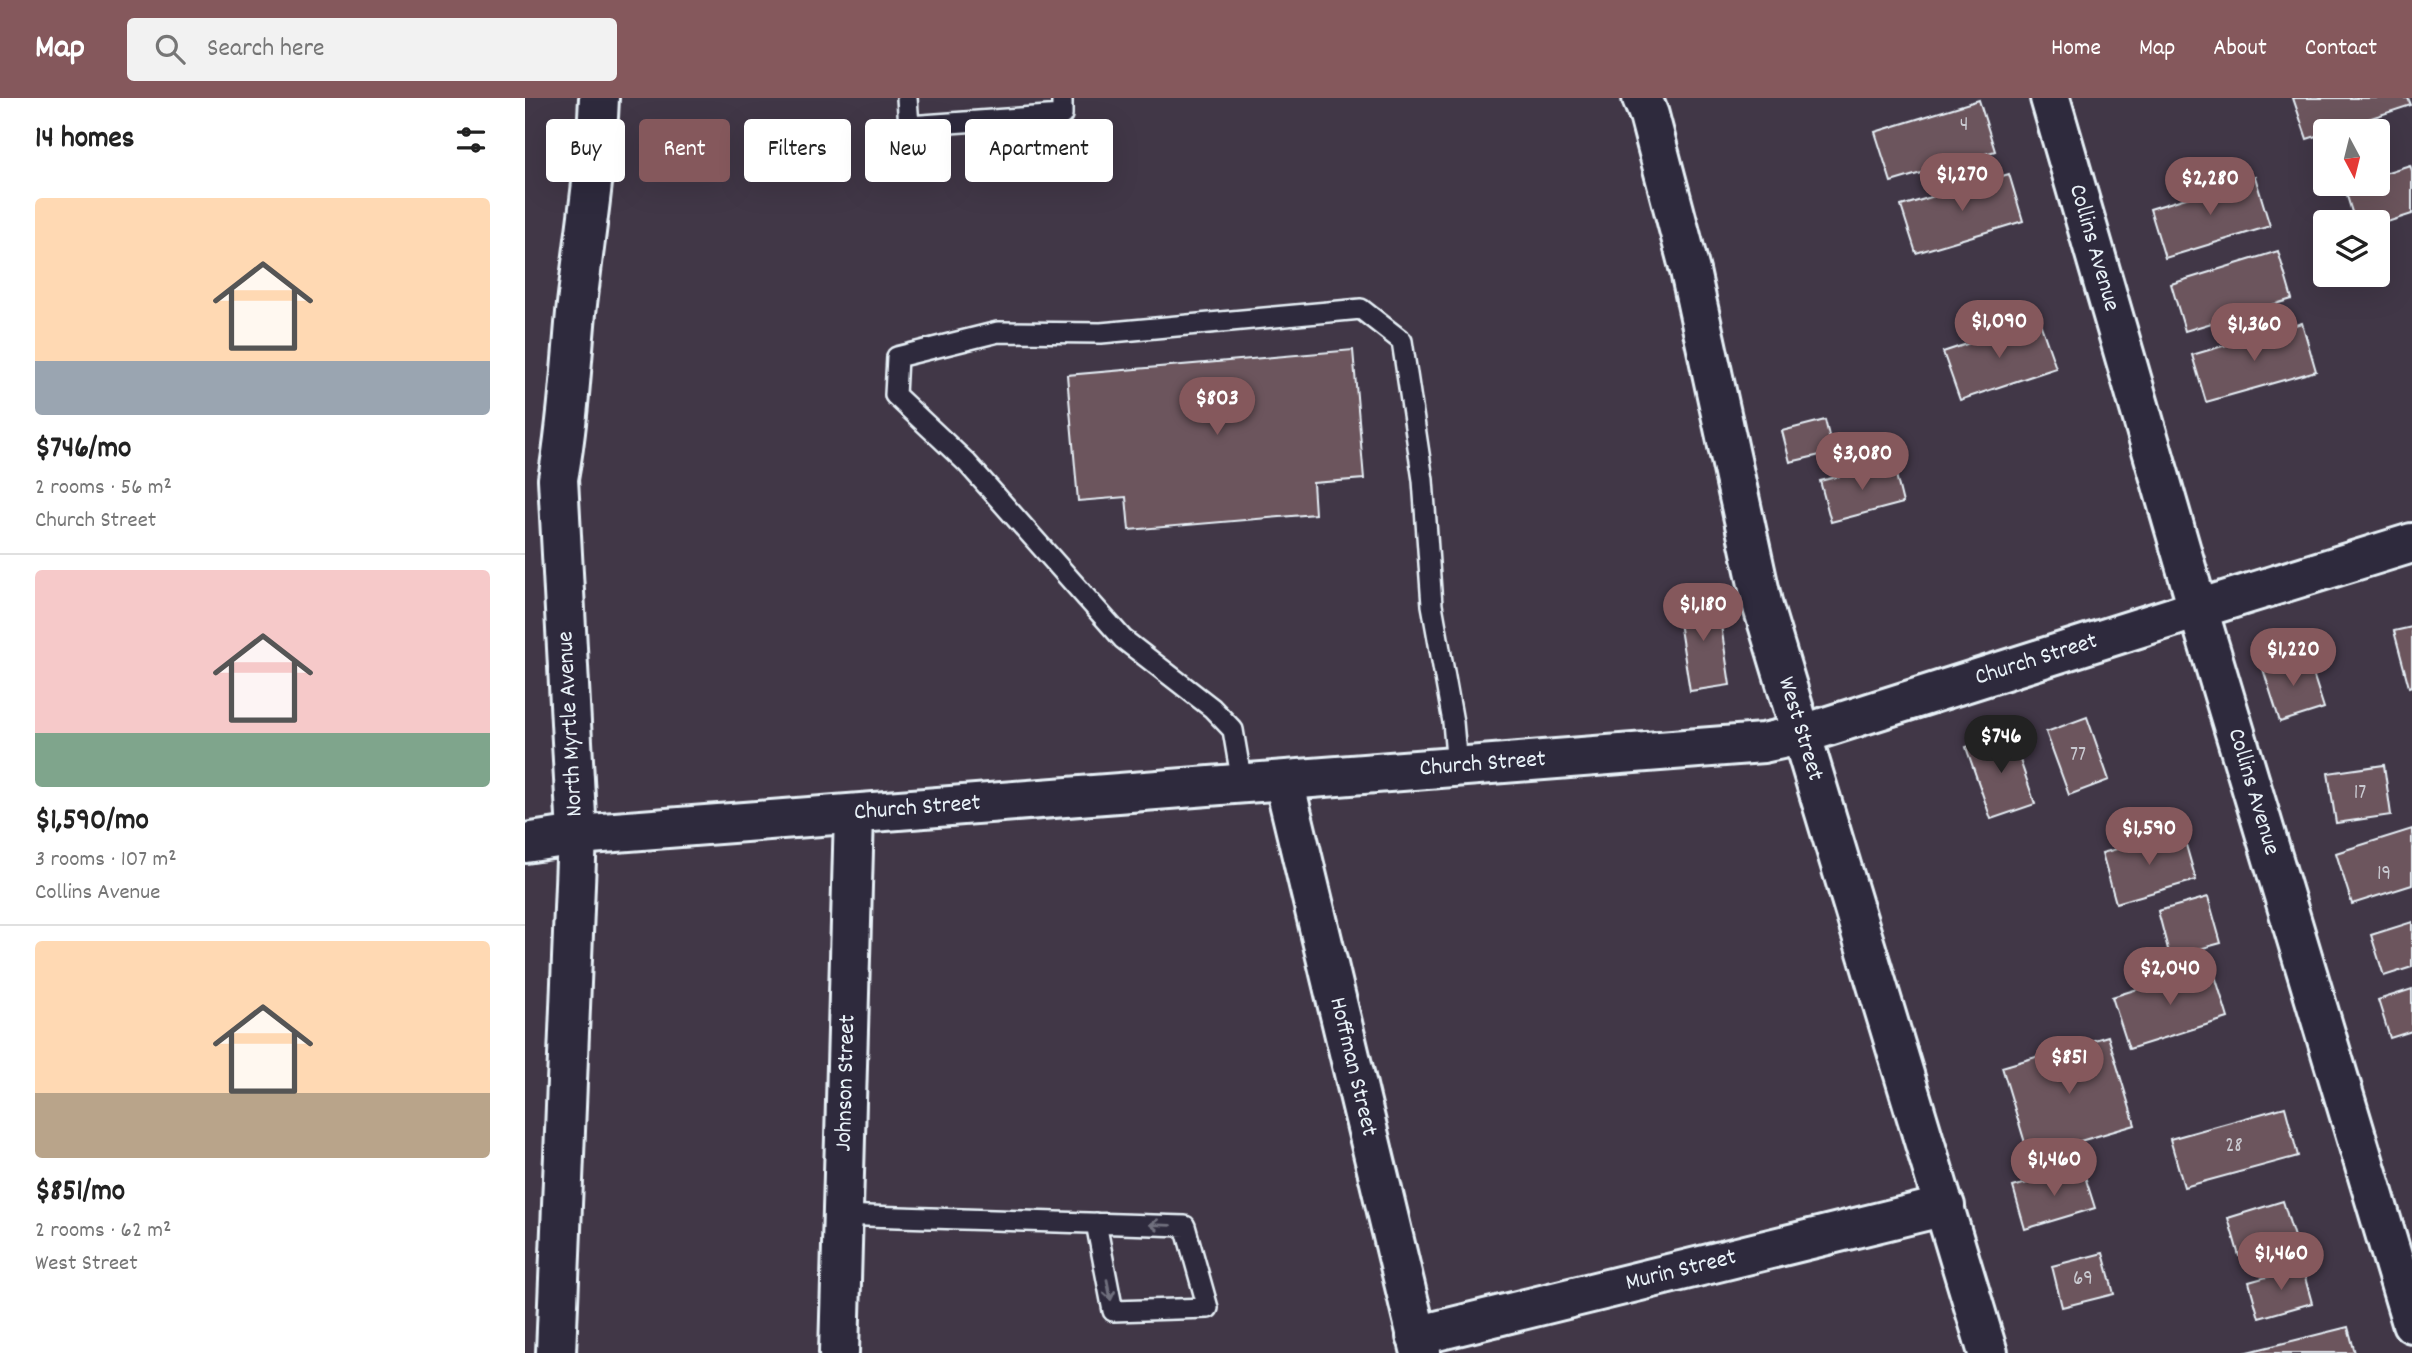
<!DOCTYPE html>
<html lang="en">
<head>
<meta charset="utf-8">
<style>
  :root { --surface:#fff; --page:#f2f2f2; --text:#222; --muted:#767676; --line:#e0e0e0; --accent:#85585c }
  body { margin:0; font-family:Dekko,sans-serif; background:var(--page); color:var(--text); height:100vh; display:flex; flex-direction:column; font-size:26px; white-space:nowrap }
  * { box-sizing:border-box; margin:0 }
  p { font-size:23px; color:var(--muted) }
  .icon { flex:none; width:38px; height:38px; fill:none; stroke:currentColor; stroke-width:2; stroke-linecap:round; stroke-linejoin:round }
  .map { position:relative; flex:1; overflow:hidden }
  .details { display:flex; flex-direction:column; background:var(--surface); width:525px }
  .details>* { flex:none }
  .banner { position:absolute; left:21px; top:21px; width:665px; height:63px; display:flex; gap:14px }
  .needle { width:46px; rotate:173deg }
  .buttons { position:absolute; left:1788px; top:21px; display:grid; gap:14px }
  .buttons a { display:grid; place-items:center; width:77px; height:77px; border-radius:7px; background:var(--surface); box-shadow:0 7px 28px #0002; font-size:35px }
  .price { position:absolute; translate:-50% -60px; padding:0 16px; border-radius:24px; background:var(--accent); color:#fff; font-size:23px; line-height:46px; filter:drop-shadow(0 2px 4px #0008) }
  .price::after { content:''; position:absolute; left:50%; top:42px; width:21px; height:16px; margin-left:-10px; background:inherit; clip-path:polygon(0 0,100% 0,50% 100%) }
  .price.active { background:#222; color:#fff }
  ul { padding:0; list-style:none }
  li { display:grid; align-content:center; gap:14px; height:371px; padding:0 35px }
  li+li { border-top:2px solid var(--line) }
  li span { display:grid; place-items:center; height:217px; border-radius:7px; color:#555 }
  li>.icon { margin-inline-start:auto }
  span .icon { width:126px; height:126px; fill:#fffc; stroke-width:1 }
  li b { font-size:30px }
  h2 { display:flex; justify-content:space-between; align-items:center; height:84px; padding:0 35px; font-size:30px }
  .pill { padding:0 24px; border-radius:7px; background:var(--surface); box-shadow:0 7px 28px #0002; font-size:24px; line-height:63px }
  .pill.active { background:var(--accent); color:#fff }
  header { display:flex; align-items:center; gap:42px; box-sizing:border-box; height:98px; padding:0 35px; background:var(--accent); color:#fff }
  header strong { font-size:33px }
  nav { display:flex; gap:38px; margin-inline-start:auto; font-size:24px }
  .search { width:490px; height:63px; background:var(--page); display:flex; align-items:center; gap:18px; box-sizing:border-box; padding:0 24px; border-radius:7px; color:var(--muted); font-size:26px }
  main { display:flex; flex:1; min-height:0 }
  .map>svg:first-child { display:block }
  .building { fill:#6c555d; stroke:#e8f1f8; stroke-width:2 }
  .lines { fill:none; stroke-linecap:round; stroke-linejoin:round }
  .lane-casing { stroke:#e8f1f8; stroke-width:24 }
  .street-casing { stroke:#e8f1f8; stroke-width:44 }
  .lane { stroke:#2f2a3d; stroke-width:19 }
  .street { stroke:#2f2a3d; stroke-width:38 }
  .oneway { stroke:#70707e }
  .labels { text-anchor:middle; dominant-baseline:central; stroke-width:5; stroke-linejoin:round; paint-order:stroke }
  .number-label { font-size:21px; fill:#c9cad1 }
  .street-label { font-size:24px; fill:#e8f1f8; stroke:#2f2a3d }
</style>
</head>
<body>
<header>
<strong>Map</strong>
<div class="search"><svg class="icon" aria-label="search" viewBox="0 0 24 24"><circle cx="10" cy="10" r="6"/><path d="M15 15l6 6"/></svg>Search here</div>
<nav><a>Home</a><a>Map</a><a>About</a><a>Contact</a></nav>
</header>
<main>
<section class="details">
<h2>14 homes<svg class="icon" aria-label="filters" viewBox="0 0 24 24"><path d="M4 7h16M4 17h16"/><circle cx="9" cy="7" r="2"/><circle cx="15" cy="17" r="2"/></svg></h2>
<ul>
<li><span style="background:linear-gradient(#ffd9b3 75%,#9aa5b1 0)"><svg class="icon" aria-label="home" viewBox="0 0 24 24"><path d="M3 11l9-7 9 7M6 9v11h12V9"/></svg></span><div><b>$746/mo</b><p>2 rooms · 56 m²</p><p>Church Street</p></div></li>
<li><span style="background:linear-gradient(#f6c9c9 75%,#7fa58c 0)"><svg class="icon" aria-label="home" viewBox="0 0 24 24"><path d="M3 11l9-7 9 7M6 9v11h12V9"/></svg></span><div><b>$1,590/mo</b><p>3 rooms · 107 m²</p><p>Collins Avenue</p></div></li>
<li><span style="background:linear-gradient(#ffd9b3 70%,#b9a48a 0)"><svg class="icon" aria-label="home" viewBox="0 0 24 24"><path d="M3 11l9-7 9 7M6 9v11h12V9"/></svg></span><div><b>$851/mo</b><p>2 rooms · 62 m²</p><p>West Street</p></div></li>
</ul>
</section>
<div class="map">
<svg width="1887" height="1255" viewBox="0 0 1887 1255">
  <rect width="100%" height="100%" fill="#413747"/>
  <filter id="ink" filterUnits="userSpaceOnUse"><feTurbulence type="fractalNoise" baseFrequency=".0143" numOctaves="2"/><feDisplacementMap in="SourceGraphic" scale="14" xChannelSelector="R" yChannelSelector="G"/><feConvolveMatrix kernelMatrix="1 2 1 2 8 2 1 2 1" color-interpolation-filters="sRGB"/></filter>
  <g filter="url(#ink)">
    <g class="building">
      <path d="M 1768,0 L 1883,0 L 1886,7 L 1782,41 Z"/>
      <path d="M 1454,2 L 1470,53 L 1366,84 L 1350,34 Z"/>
      <path d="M 1885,67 L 1887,73 L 1887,116 L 1853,127 L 1853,124 L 1830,124 L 1819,88 L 1853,86 L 1853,77 Z"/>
      <path d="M 1484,76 L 1498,123 L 1391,155 L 1376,108 Z"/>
      <path d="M 1730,79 L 1745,128 L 1640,160 L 1625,111 Z"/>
      <path d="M 1753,153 L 1767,201 L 1660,233 L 1646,186 Z"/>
      <path d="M 1514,222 L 1531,270 L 1435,302 L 1418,254 Z"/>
      <path d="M 1777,225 L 1791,273 L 1681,304 L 1667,257 Z"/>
      <path d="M 828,252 L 839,381 L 788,385 L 790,416 L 604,432 L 601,399 L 553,403 L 542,277 Z"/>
      <path d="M 1300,322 L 1308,354 L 1265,364 L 1257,333 Z"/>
      <path d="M 1368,365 L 1378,405 L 1306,424 L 1295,383 Z"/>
      <path d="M 1167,496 L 1169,504 L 1192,501 L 1205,587 L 1165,593 L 1150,499 Z"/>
      <path d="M 1887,529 L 1887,588 L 1884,589 L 1869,533 Z"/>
      <path d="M 1782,557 L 1799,610 L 1755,624 L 1738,571 Z"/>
      <path d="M 1562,619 L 1584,682 L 1544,697 L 1521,634 Z"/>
      <path d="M 1485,633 L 1510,706 L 1466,721 L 1441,649 Z"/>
      <path d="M 1859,667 L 1866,717 L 1811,725 L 1803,675 Z"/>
      <path d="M 1887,731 L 1887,787 L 1827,806 L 1811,755 Z"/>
      <path d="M 1657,733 L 1671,782 L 1591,805 L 1577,755 Z"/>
      <path d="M 1683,799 L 1696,845 L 1645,859 L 1633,813 Z"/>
      <path d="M 1887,824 L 1887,869 L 1859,878 L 1846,837 Z"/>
      <path d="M 1687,868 L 1703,920 L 1604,951 L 1587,899 Z"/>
      <path d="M 1887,891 L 1887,933 L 1865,940 L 1853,902 Z"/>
      <path d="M 1583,938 L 1610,1027 L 1504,1058 L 1477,969 Z"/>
      <path d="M 1760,1009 L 1773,1058 L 1659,1089 L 1645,1041 Z"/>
      <path d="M 1557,1069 L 1570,1110 L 1500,1131 L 1488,1089 Z"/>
      <path d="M 1758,1103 L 1770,1142 L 1714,1158 L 1703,1120 Z"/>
      <path d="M 1578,1155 L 1589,1196 L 1537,1209 L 1527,1168 Z"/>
      <path d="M 1777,1169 L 1787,1205 L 1734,1220 L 1724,1184 Z"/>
      <path d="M 1823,1229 L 1830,1255 L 1719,1255 Z"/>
    </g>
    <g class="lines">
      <g class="lane-casing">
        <g id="lane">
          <path d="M 382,0 L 384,28 L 537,17 L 537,0"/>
          <path d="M 717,685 L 708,632 L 687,610 L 598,541 L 442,365 L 370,297 L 372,259 L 473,234 L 576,235 L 836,211 L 877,243 L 898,382 L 907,507 L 928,624 L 932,669"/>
          <path d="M 318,1117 L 342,1118 L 660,1128 L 683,1210 L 588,1213 L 571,1125"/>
        </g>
      </g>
      <g class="street-casing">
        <g id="street">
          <path id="s1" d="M 1117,0 L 1124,17 L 1165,173 L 1238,509 L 1463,1255"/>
          <path id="s2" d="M 1525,0 L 1673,511 L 1887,1225"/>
          <path id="s3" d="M 759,683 L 896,1255"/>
          <path id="s4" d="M 0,745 L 52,737 L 1238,645 L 1275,637 L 1673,511 L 1887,445"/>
          <path id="s5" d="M 891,1238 L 1420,1108"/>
          <path d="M 31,1255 L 52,737 L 33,381 C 43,326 46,270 51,215 C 59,143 71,72 74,0"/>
          <path id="s6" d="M 314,1255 L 329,716"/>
        </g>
      </g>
      <use href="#lane" class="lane"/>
      <use href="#street" class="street"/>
    </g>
    <defs><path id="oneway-shaft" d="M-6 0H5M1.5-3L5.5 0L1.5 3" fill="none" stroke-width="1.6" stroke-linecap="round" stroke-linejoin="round" transform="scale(1.75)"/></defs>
    <g class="oneway">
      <use href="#oneway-shaft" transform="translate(635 1127) rotate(-178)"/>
      <use href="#oneway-shaft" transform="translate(584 1192) rotate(79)"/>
    </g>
  </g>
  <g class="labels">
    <g class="number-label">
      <text x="1439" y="28">4</text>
      <text x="1553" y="658">77</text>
      <text x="1835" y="696">17</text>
      <text x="1859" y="777">19</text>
      <text x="1709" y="1049">28</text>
      <text x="1558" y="1182">69</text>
    </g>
    <g class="street-label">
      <text stroke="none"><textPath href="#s2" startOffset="156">Collins Avenue</textPath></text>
      <text stroke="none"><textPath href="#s4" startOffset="1528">Church Street</textPath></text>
      <text transform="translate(46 626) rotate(-93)">North Myrtle Avenue</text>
      <text stroke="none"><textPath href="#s1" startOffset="651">West Street</textPath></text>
      <text stroke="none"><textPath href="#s4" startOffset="961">Church Street</textPath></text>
      <text stroke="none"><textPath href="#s2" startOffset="723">Collins Avenue</textPath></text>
      <text stroke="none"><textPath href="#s4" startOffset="394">Church Street</textPath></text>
      <text stroke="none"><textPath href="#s3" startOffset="294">Hoffman Street</textPath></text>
      <text stroke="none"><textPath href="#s6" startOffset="270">Johnson Street</textPath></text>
      <text stroke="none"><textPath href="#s5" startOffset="273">Murin Street</textPath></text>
    </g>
  </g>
</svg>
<div class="buttons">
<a><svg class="needle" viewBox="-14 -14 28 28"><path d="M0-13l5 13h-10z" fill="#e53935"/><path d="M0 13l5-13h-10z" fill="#767676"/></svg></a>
<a><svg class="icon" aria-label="layers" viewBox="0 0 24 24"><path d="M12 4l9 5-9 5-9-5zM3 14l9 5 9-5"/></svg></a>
</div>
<b class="price" style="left:1437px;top:115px">$1,270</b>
<b class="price" style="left:1685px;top:119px">$2,280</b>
<b class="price" style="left:1474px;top:262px">$1,090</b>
<b class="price" style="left:1729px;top:265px">$1,360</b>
<b class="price" style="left:692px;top:339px">$803</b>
<b class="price" style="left:1337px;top:394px">$3,080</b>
<b class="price" style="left:1178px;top:545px">$1,180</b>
<b class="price" style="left:1768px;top:590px">$1,220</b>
<b class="price active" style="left:1476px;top:677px">$746</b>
<b class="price" style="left:1624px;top:769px">$1,590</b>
<b class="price" style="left:1645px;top:909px">$2,040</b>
<b class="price" style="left:1544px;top:998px">$851</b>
<b class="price" style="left:1529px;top:1100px">$1,460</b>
<b class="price" style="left:1756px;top:1194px">$1,460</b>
<div class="banner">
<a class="pill">Buy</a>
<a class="pill active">Rent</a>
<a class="pill">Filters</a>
<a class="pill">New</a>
<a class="pill">Apartment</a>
</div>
</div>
</main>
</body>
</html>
